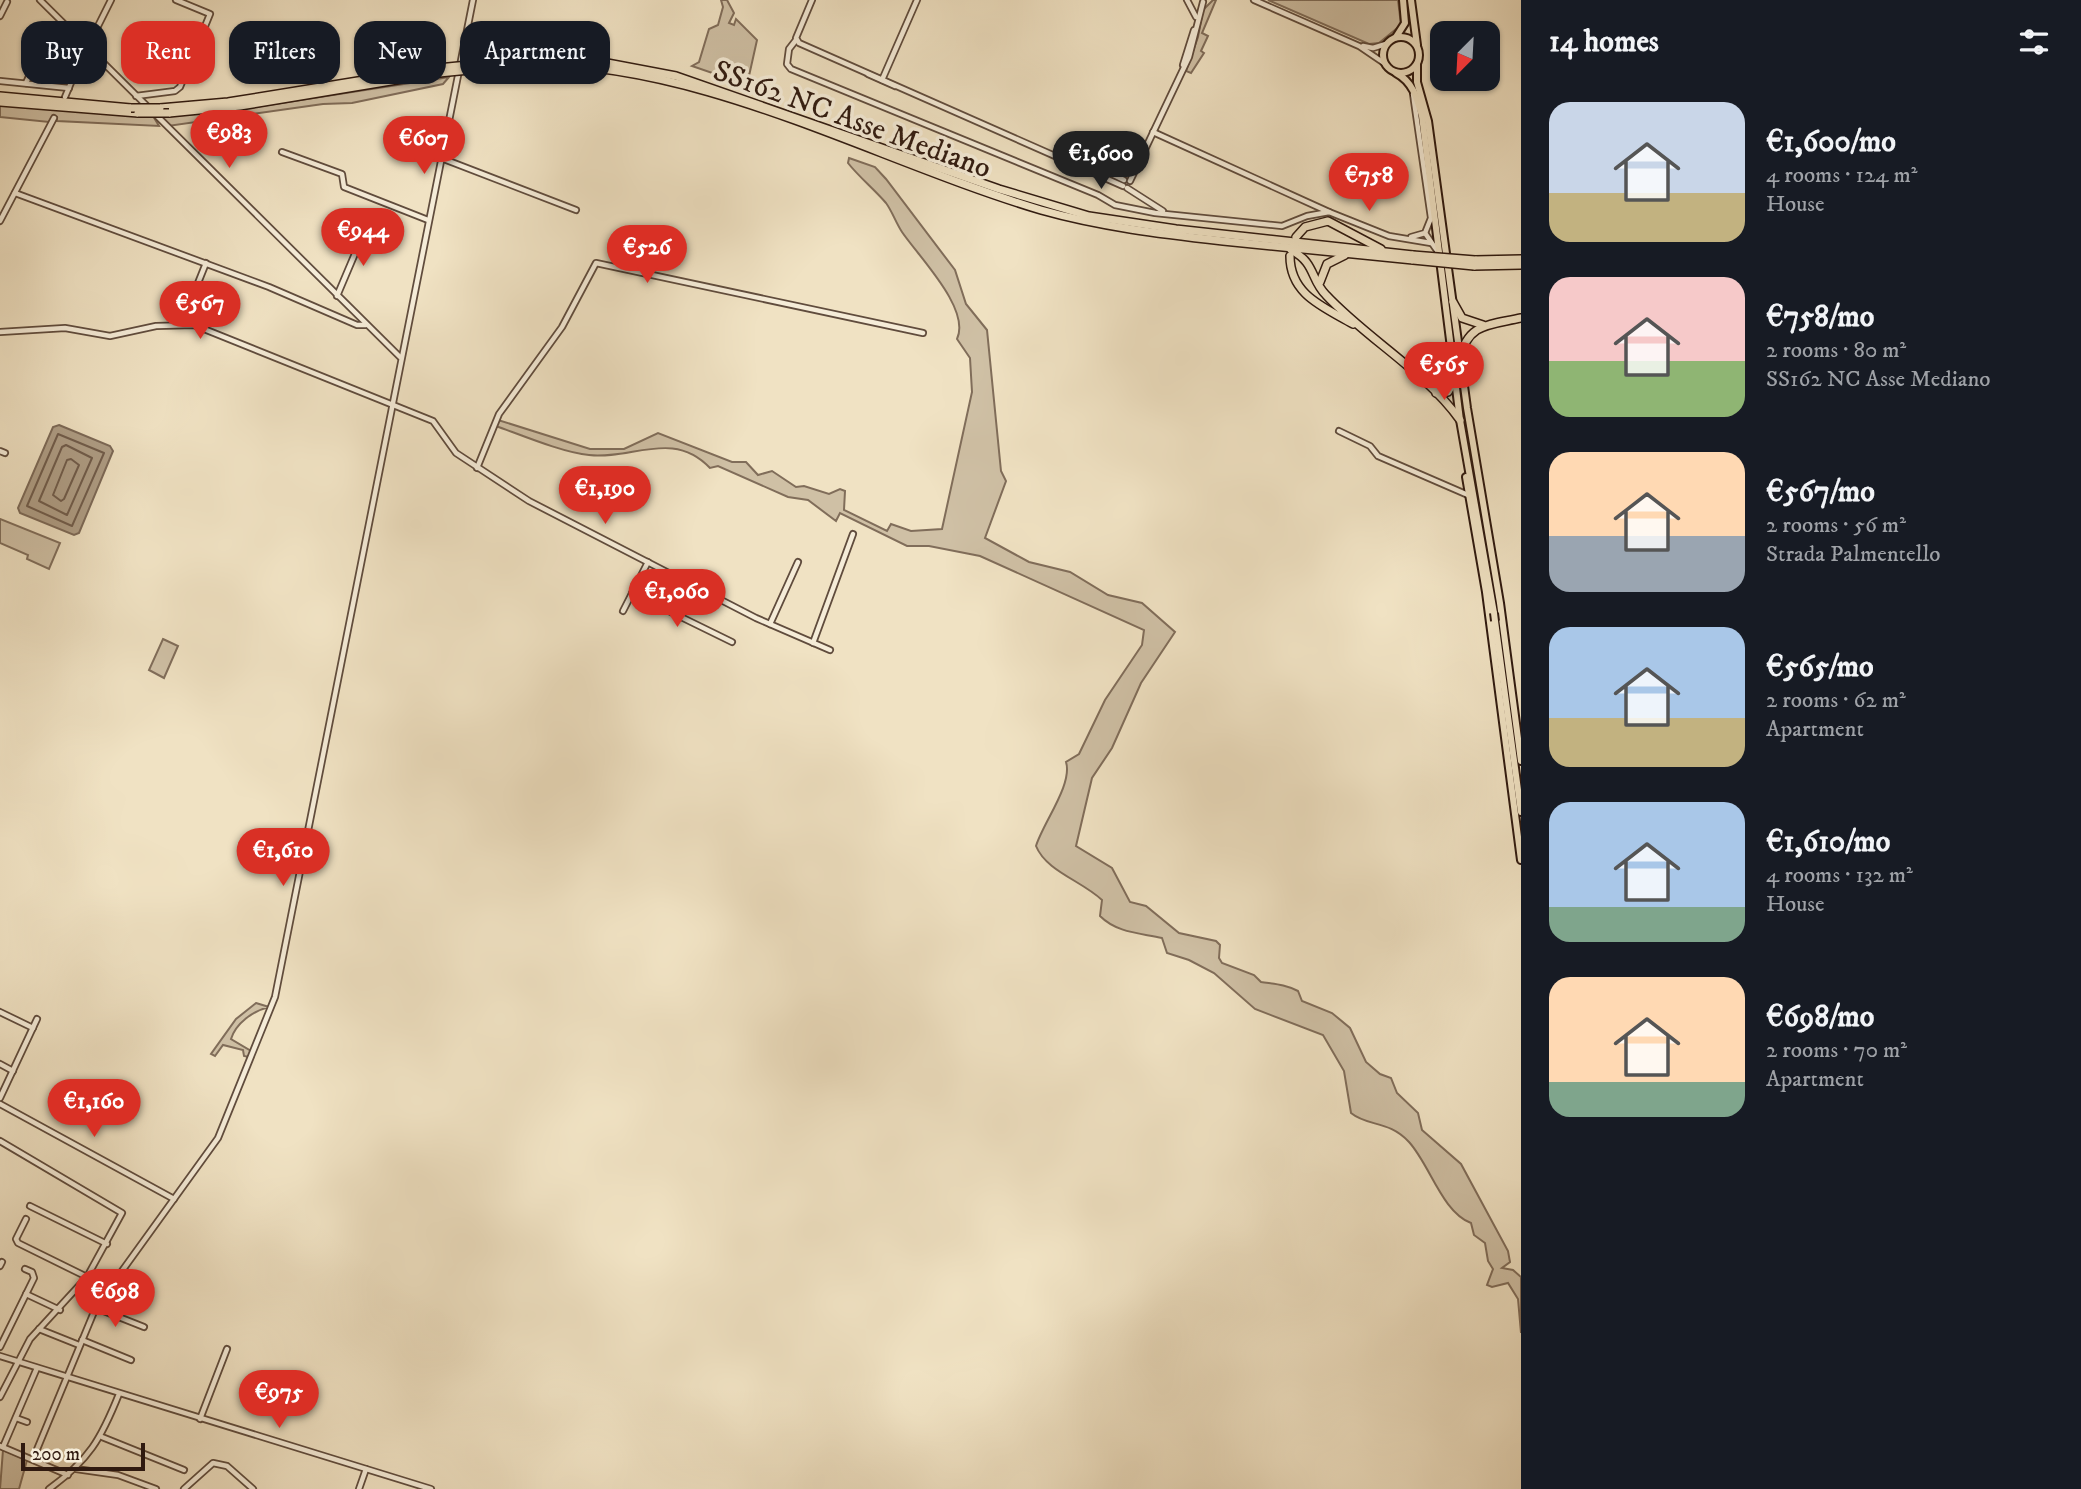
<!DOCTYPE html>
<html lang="en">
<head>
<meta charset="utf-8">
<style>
  :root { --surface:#171b24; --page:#242831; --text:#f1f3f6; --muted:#9ea1a6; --accent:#d93025 }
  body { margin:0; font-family:"IM FELL DW Pica",serif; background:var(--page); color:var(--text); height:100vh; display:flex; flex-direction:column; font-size:26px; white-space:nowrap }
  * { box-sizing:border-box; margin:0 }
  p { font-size:23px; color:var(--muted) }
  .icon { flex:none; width:38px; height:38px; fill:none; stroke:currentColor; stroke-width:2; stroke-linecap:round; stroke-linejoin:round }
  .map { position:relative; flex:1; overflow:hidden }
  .side { display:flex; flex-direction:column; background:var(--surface); width:560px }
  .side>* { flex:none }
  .guide { position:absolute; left:21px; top:21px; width:665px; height:63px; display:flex; gap:14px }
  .needle { width:46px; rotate:204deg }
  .controls { position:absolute; left:1430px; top:21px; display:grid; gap:14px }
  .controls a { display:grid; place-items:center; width:70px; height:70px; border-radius:14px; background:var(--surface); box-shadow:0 2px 5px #0004; font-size:35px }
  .scale { position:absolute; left:21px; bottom:18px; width:124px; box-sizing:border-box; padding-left:7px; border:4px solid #301a10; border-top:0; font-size:19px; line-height:24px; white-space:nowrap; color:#301a10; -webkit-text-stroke:5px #f5ecd8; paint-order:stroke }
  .price { position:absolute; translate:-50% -60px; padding:0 16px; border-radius:24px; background:var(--accent); color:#fff; font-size:23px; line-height:46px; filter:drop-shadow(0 2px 4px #0008) }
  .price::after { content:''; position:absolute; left:50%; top:42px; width:21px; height:16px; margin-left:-10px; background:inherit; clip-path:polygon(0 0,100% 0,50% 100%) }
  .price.active { background:#222; color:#fff }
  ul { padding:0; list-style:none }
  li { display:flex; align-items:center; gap:21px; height:175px; padding:0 28px }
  li span { display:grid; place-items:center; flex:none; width:196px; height:140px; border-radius:21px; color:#555 }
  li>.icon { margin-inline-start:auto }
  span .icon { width:84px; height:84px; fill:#fffc; stroke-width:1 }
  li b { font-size:30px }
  h2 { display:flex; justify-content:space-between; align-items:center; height:84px; padding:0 28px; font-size:30px }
  .chip { padding:0 24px; border-radius:21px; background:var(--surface); box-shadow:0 2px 5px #0004; font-size:24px; line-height:63px }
  .chip.active { background:var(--accent); color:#fff }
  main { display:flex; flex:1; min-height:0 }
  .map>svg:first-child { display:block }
  .green { fill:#cfc0a5; stroke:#806d5a; stroke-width:2 }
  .water { fill:#af9e86; stroke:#7c6957; stroke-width:2 }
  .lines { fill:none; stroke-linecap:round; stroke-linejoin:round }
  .shore { stroke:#705c4b; stroke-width:2 }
  .minor-casing { stroke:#604c3d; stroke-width:8 }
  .major-casing { stroke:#301a10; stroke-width:10 }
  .highway-casing { stroke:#301a10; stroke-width:10 }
  .minor { stroke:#f5ecd8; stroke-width:4.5 }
  .major { stroke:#f0e2c3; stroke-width:6 }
  .highway { stroke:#f0e2c3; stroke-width:7 }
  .major-bridge-casing { stroke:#301a10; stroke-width:10; stroke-linecap:butt }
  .highway-bridge-casing { stroke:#301a10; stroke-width:10; stroke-linecap:butt }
  .major-bridge { stroke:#f0e2c3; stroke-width:6 }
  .highway-bridge { stroke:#f0e2c3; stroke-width:7 }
  .labels { text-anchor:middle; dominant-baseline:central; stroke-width:7; stroke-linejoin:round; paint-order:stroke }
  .street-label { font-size:30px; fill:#301a10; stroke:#f5ecd8 }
</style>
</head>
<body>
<main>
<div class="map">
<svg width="1521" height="1489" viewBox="0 0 1521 1489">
  <rect width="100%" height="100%" fill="#f0e2c3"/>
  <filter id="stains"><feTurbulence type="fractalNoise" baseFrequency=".00286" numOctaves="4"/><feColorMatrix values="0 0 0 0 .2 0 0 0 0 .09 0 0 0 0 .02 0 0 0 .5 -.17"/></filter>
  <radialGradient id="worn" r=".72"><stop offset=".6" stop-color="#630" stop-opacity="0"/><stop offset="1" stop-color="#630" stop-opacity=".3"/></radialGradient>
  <g class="green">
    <path d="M 721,0 L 727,0 L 734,13 L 729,23 L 734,25 L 736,19 L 757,40 L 747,85 L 692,66 L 699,62 L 709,29 L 718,25 L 723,7 Z"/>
    <path d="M 1213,0 L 1216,0 L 1202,33 L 1208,36 L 1201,51 L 1204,53 L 1191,73 L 1186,71 L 1198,37 L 1203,10 Z"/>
    <path d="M 1268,0 L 1398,0 L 1401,25 L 1379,43 L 1369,44 Z"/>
    <path d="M 449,77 L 443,84 L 352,103 L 323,104 L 168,126 L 162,117 L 229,111 Z"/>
    <path d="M 0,105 L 153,116 L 159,126 L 57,121 L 57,117 L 53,116 L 49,122 L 0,117 Z"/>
    <path d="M 849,158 L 875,167 L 886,179 L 955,270 L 966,304 L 987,330 L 1001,471 L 1006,481 L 985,538 L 1029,562 L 1070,572 L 1108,595 L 1142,603 L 1175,632 L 1141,683 L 1112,748 L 1092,778 L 1076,846 L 1112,868 L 1130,902 L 1146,906 L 1179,933 L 1216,941 L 1220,945 L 1219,958 L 1222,963 L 1254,975 L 1261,982 C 1274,984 1285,984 1298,991 L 1302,1001 L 1332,1013 L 1350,1028 L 1366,1062 L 1380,1074 L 1391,1078 L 1397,1093 L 1418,1113 L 1422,1130 L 1461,1164 L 1508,1251 L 1510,1262 L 1502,1268 L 1513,1270 L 1521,1277 L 1521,1333 L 1518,1299 L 1508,1283 L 1492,1287 L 1487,1285 L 1493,1269 L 1488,1261 L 1485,1243 L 1474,1235 L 1471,1223 C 1442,1212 1430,1165 1409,1142 C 1389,1120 1368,1127 1351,1113 L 1344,1071 L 1323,1035 L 1255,1009 L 1214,973 L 1189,960 L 1167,953 L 1162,938 C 1140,933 1117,933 1100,916 L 1102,900 C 1082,881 1046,871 1036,846 C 1043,823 1073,784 1066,762 L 1079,754 L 1105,700 L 1142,645 L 1144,630 L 980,556 L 929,546 L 907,546 L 840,513 L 836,521 L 808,500 L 788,497 L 718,466 L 710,468 C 673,429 632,460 589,455 C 564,453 521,435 496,426 L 498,420 L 590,449 L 624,449 L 658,433 L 732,462 L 746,462 L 758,475 L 772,471 L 796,487 L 804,486 L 829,494 L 840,489 L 845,491 L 844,510 L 887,531 L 891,524 L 911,531 L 942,529 L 972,392 L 970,358 L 957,339 C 971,309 919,257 902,232 C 896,223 892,211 886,203 C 874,189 859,177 848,163 Z"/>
    <path d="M 0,519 L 60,543 L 49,569 L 27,559 L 28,555 L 0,543 Z"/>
    <path d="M 163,639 L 178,646 L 164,678 L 149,670 Z"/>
    <path d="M 256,1003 L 269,1007 C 253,1011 236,1023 231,1039 L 251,1051 L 249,1057 L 244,1056 L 243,1050 L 223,1045 L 215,1056 L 211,1054 L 236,1019 Z"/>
    <path d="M 3,1450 L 27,1460 L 19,1489 L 0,1489 Z"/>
  </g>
  <path class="water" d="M 59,425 L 110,446 L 113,451 L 79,533 L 74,535 L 20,513 L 18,508 L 53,427 Z"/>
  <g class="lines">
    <g class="shore">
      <path d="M 58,434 L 104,453 L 72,526 L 27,506 Z"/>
      <path d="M 66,445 L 92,458 L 67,515 L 39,501 L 62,447 Z"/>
      <path d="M 71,459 L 79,465 L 64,499 L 61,501 L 53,495 L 67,460 Z"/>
    </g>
    <g class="minor-casing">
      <g id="minor">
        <path d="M 40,0 L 400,357"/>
        <path d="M 812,0 L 796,38 L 799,43 L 1123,186"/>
        <path d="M 1187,0 L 1196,17"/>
        <path d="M 1254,0 L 1359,46 L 1384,63"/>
        <path d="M 0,16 L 7,2"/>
        <path d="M 796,40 L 789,49 L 787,64 L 791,69 L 1098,195 L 1115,205 L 1155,213 L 1282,226 L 1307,216 L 1329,212 L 1389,236 L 1431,243"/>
        <path d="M 82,42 L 97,28 L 111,0"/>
        <path d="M 1363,46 L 1373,48 L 1386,44"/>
        <path d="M 1183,65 L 1194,30"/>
        <path d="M 868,74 L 895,86"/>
        <path d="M 882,80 L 917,0"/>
        <path d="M 0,81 L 69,88"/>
        <path d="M 26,83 L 50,30 L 54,26 L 64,25"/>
        <path d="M 136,96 L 175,91 L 180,87 L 210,14 L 176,0"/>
        <path d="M 65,97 L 86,47"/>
        <path d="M 1153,132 L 1329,212"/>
        <path d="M 282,152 L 342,174 L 344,187 L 428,220"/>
        <path d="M 441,158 L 576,210"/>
        <path d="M 1092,171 L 1101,169 L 1124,180"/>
        <path d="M 1130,181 L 1189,57 L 1203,2"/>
        <path d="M 1127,188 L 1163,211"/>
        <path d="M 15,193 L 269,287 L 357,325 L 366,325"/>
        <path d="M 0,221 L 54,118"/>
        <path d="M 1425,233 L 1438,252"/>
        <path d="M 1411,237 L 1425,233 L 1431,218 L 1413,94"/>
        <path d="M 337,296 L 365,230"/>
        <path d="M 188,308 L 206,263"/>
        <path d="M 0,332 L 65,328 L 110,336 L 156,326 L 194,325 L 433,421 L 456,453 L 529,501 L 756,618 L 830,650"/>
        <path d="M 1339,431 L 1370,446 L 1378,456 L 1468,495"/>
        <path d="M 0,451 L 5,453"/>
        <path d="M 477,468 L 499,414 L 562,327 L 596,263 L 923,333"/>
        <path d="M 632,593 L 732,642"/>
        <path d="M 623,611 L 648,562"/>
        <path d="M 770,624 L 798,562"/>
        <path d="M 813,643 L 853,534"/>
        <path d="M 0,1012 L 33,1028"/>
        <path d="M 0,1064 L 13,1071"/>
        <path d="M 0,1098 L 37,1019"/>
        <path d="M 0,1104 L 174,1199"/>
        <path d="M 0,1141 L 122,1213 L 87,1277 L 30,1339 L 0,1397"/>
        <path d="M 30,1206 L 107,1244"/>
        <path d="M 26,1219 L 16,1239 L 18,1243 L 87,1277"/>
        <path d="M 0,1266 L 2,1262"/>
        <path d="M 26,1294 L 60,1310"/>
        <path d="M 96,1308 L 144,1327"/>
        <path d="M 39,1329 L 79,1345"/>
        <path d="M 82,1340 L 131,1360"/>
        <path d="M 0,1347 L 34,1278 L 32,1272 L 25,1269"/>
        <path d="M 0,1356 L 431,1489"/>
        <path d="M 16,1418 L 27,1422"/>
        <path d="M 200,1419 L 227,1349"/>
        <path d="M 102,1437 L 184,1470"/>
        <path d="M 0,1446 L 68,1475"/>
        <path d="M 3,1447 L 37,1368"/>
        <path d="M 33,1459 L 101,1295 L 114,1282 L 218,1138 L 275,997 L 473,0"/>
        <path d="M 76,1469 L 118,1475 L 156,1489"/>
        <path d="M 49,1489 C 89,1460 101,1439 119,1394"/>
        <path d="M 184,1489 L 213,1463 L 227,1466 L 253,1489"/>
        <path d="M 359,1489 L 366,1469"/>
      </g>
    </g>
    <g class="major-casing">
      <g id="major">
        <path d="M 1411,0 L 1417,45"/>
        <circle cx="1401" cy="55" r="18"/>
        <path d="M 1396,37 L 1405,23 L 1403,0"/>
        <path d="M 1417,64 L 1417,82 L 1428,121 L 1467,408 L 1500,603 L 1521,761"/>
        <path d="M 1396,73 C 1413,82 1417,98 1422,116 L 1460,420 L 1494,613"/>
        <path d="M 1466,477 L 1486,592 L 1521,860"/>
        <path d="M 1495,621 L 1521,812"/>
      </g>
    </g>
    <g class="highway-casing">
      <g id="highway">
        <path d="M 529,59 L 602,62 L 676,76 L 999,189 L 1089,216 L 1176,229 L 1413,255"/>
        <path d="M 530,64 C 706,63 874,160 1041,210 C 1101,227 1162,234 1223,241 C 1287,248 1350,254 1413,260"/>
        <path d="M 0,96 L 131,108"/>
        <path d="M 0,102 L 138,113"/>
        <path d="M 160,108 L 228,102 L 438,68"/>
        <path d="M 169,113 L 240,106 L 439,73"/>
        <path d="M 1296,237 L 1305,227 L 1328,221 L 1381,249"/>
        <path d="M 1291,250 C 1316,263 1310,279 1326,295 C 1367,339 1425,371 1460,420"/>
        <path d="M 1290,256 C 1290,295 1324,307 1353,324"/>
        <path d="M 1475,260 L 1521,259"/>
        <path d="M 1474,266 L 1521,265"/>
        <path d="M 1320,282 L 1327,264 L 1345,255"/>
        <path d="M 1453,302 L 1462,318 L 1483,325"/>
        <path d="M 1460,359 C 1467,323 1490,325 1521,318"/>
        <path d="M 1436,393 L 1448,392 L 1455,380"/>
      </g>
    </g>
    <use href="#minor" class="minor"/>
    <use href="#major" class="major"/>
    <use href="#highway" class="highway"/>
    <g class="major-bridge-casing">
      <path id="major-bridge" d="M 1494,613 L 1495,621"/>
    </g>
    <g class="highway-bridge-casing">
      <g id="highway-bridge">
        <path d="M 438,68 L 529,59"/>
        <path d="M 439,73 L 530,64"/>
        <path d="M 131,108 L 160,108"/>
        <path d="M 138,113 L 169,113"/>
        <path d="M 1413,255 L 1475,260"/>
        <path d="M 1413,260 L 1474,266"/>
      </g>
    </g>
    <use href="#major-bridge" class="major-bridge"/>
    <use href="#highway-bridge" class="highway-bridge"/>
  </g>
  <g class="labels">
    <g class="street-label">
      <text transform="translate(852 120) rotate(20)">SS162 NC Asse Mediano</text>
    </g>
  </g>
  <rect width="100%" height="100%" filter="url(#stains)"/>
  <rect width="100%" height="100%" fill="url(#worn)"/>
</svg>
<div class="controls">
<a><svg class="needle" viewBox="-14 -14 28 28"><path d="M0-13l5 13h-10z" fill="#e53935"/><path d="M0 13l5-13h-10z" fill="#9ea1a6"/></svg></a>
</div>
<div class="scale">200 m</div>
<b class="price" style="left:229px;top:170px">€983</b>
<b class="price" style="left:424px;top:176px">€607</b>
<b class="price active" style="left:1101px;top:191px">€1,600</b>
<b class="price" style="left:1369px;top:213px">€758</b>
<b class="price" style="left:363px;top:268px">€944</b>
<b class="price" style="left:647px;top:285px">€526</b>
<b class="price" style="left:200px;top:341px">€567</b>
<b class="price" style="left:1444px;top:402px">€565</b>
<b class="price" style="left:605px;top:526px">€1,190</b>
<b class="price" style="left:677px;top:629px">€1,060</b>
<b class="price" style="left:283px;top:888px">€1,610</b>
<b class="price" style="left:94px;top:1139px">€1,160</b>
<b class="price" style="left:115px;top:1329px">€698</b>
<b class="price" style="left:279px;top:1430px">€975</b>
<div class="guide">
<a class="chip">Buy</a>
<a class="chip active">Rent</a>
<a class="chip">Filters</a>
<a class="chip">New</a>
<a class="chip">Apartment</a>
</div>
</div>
<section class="side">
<h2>14 homes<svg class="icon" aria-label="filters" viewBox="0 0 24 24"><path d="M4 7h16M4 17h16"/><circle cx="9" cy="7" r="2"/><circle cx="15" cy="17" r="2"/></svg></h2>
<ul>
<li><span style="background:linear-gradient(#c9d6e8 65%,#c2b280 0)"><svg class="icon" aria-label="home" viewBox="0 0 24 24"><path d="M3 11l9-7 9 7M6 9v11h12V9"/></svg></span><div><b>€1,600/mo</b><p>4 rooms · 124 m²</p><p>House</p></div></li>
<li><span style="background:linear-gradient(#f6c9c9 60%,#8fb573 0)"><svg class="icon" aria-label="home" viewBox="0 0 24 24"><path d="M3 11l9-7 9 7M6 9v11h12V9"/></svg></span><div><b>€758/mo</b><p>2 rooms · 80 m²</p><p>SS162 NC Asse Mediano</p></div></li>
<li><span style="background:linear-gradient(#ffd9b3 60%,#9aa5b1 0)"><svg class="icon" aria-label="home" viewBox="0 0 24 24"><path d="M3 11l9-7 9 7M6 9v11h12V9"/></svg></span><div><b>€567/mo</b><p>2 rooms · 56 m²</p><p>Strada Palmentello</p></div></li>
<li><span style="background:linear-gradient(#a9c7e8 65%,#c2b280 0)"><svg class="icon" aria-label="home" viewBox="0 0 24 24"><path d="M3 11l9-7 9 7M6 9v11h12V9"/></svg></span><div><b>€565/mo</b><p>2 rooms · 62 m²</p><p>Apartment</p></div></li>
<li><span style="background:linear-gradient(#a9c7e8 75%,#7fa58c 0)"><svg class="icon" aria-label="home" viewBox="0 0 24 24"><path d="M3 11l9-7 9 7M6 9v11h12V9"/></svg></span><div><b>€1,610/mo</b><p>4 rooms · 132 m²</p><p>House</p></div></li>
<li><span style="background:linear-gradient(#ffd9b3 75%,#7fa58c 0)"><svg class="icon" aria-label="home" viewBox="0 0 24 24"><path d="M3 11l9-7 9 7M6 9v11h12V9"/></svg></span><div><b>€698/mo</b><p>2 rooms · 70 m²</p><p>Apartment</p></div></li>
</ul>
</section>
</main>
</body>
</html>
